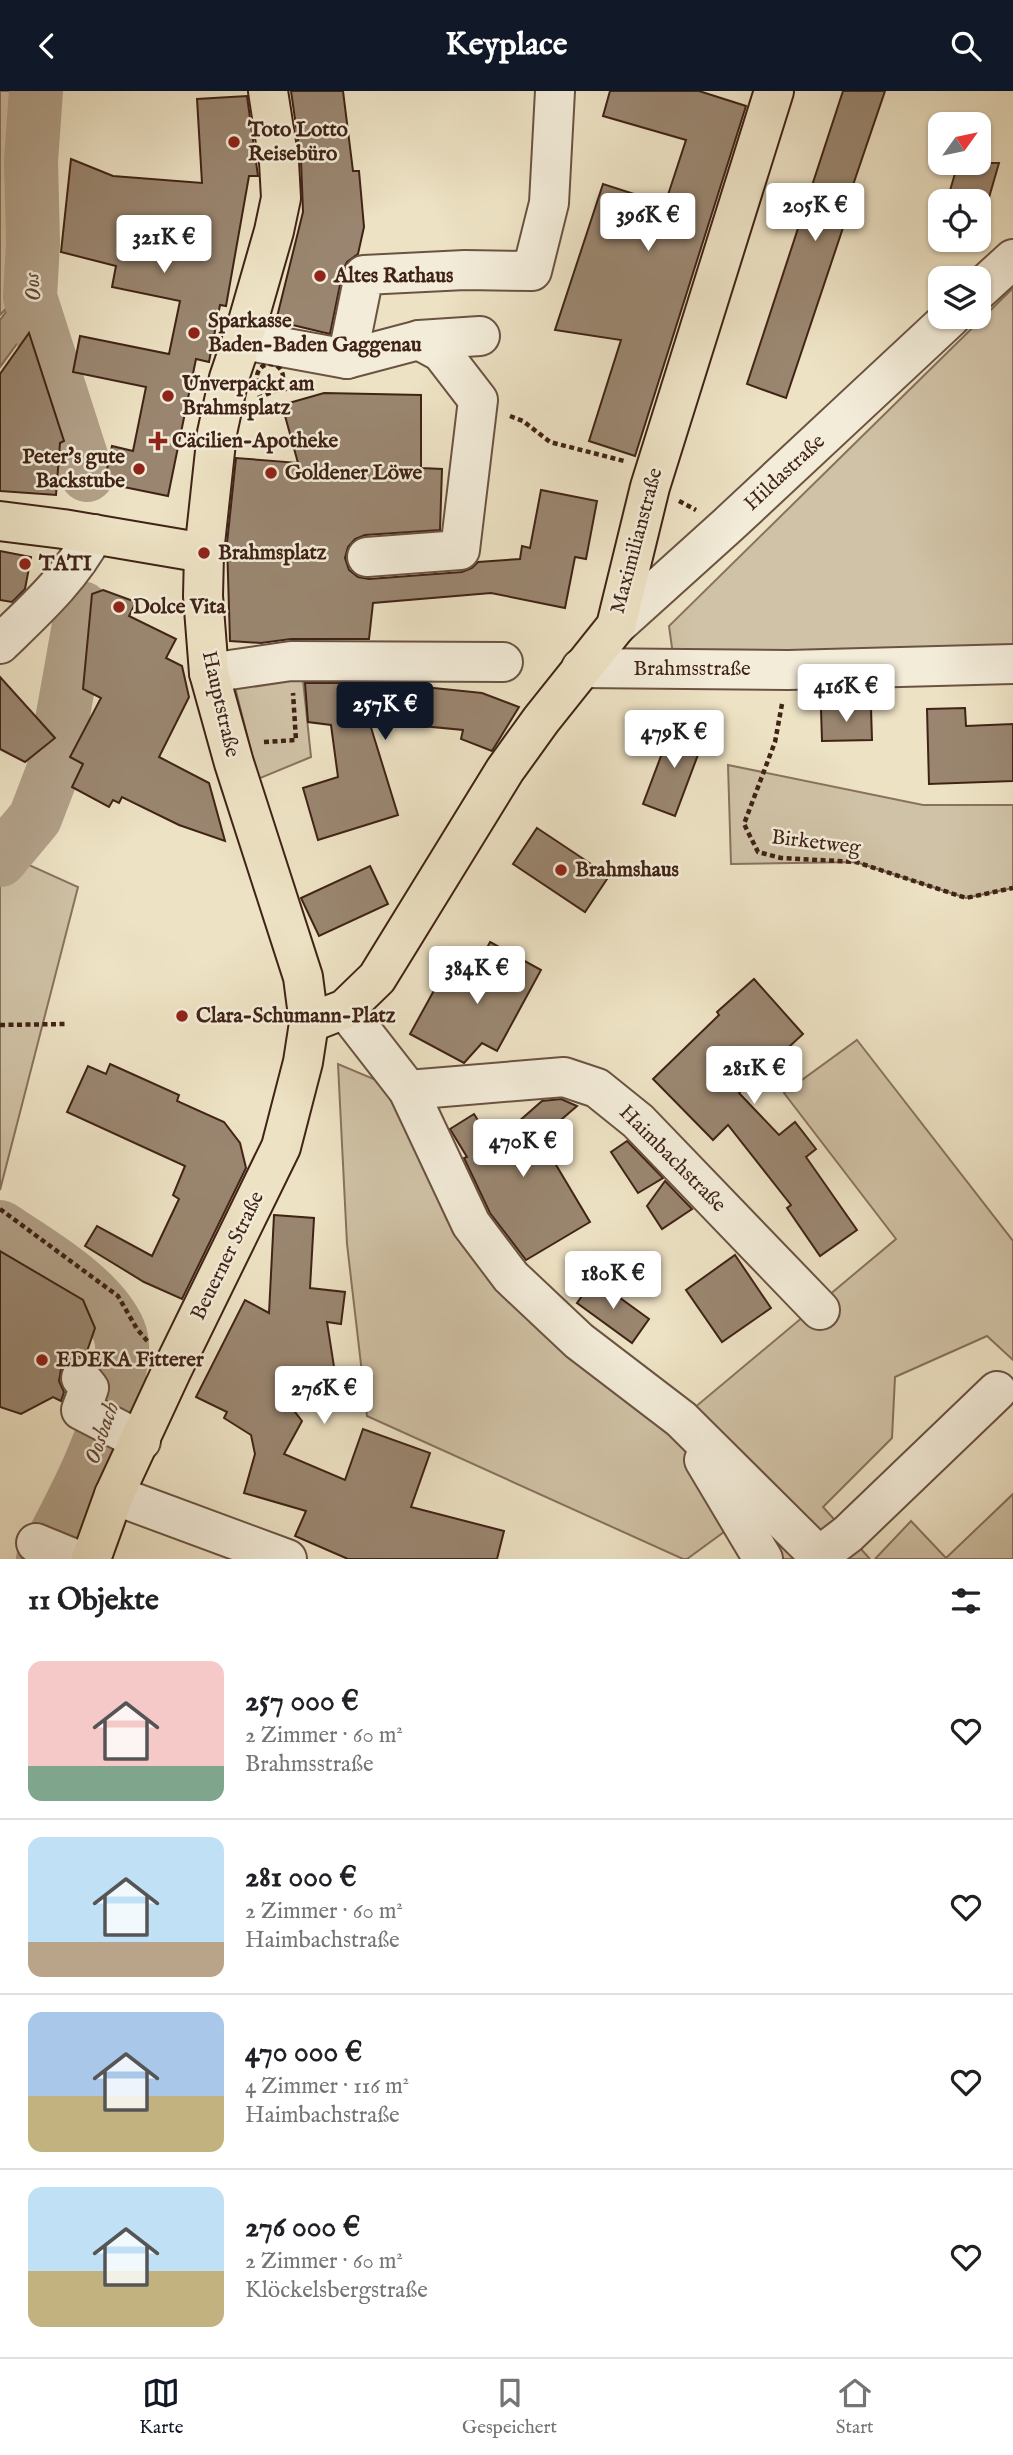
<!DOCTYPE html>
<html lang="de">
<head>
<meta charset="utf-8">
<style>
  :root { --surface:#fff; --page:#f2f2f2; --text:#202124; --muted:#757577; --line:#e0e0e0; --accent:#111827 }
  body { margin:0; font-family:"IM FELL English",serif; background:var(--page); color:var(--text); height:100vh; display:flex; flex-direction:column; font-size:26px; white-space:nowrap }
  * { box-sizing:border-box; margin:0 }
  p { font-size:23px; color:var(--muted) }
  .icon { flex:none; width:38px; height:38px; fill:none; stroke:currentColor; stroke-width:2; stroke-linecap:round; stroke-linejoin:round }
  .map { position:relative; height:1468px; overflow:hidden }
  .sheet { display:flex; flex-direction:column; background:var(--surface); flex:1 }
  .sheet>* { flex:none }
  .needle { width:46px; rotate:57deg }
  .controls { position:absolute; left:928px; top:21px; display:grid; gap:14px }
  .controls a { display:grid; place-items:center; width:63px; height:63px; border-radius:14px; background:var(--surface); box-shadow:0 2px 5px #0004; font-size:35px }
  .price { position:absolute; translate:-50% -60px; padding:0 16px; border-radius:7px; background:#fff; color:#222; font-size:23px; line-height:46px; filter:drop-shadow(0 2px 4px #0008) }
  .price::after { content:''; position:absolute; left:50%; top:42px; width:21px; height:16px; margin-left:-10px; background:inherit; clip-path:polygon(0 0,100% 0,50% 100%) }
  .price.on { background:var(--accent); color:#fff }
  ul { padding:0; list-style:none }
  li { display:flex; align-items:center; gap:21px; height:175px; padding:0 28px }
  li+li { border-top:2px solid var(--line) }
  li span { display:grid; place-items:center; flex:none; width:196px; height:140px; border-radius:14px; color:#555 }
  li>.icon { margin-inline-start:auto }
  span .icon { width:84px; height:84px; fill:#fffc; stroke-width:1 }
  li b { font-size:30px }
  h2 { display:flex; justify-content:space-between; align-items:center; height:84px; padding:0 28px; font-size:30px }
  header { display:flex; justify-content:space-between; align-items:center; height:91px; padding:0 28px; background:var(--accent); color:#fff; font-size:32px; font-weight:700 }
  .tab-bar { display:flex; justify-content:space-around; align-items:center; height:98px; border-top:2px solid var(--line); background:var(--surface); font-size:19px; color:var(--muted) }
  .tab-bar a { display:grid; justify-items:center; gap:4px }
  .tab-bar .on { color:var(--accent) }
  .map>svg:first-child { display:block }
  .green { fill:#d0c2a6; stroke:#88725e; stroke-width:2 }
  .water { fill:#b2a189; stroke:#846f5b; stroke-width:2 }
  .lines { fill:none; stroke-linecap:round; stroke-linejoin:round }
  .river { stroke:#b2a189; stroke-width:54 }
  .building { fill:#9a8670; stroke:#402316; stroke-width:2 }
  .minor-casing { stroke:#6b5342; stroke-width:42 }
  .major-casing { stroke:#402316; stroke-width:42 }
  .path { stroke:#402316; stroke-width:4.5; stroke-dasharray:5 3.5; stroke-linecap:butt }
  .minor { stroke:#f3ecd9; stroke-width:38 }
  .major { stroke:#ede2c4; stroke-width:38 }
  .poi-dot { fill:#8f2418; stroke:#f3ecd9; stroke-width:2.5 }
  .labels { text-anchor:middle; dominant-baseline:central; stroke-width:5; stroke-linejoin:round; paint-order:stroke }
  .poi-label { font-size:21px; font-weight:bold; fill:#402316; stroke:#f3ecd9; text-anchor:start }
  .street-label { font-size:21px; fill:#402316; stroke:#f3ecd9 }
  .water-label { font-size:23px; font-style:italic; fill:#624938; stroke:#f3ecd9 }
</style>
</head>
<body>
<header><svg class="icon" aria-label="back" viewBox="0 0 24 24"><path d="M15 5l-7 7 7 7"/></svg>Keyplace<svg class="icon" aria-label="search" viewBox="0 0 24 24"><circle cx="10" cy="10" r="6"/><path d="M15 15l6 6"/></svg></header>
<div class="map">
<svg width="1013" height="1468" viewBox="0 0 1013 1468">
  <rect width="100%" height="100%" fill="#ede2c4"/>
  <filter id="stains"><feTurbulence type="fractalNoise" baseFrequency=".00286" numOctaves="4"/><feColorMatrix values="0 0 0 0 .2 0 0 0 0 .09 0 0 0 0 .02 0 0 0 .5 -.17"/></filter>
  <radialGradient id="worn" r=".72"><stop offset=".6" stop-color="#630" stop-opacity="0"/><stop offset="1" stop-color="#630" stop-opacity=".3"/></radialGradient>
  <g class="green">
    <path d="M 0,0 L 52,0 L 19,204 L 0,224 Z"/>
    <path d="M 1013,197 L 1013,573 L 673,564 L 669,535 Z"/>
    <path d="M 302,580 L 311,666 L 258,688 L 233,588 Z"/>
    <path d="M 728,674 L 923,714 L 1013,714 L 1013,797 L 966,807 L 856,771 L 731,773 Z"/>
    <path d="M 0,761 L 78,796 L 0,1099 Z"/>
    <path d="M 857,949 L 1013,1150 L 1013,1269 L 987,1245 L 895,1286 L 892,1347 L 823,1416 L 870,1468 L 763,1468 L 739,1430 L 687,1468 L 683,1468 L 367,1325 L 347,1153 L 338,973 L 388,994 L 471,1133 L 681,1328 L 896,1148 L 784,1002 Z"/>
    <path d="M 1013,1403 L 1013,1468 L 875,1468 L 911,1430 L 946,1467 Z"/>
  </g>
  <path class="water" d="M 9,217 L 27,239 L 0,276 L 0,229 Z"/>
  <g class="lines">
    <g class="river">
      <path d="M 36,0 L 31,70 L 33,152 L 30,206 L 87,384"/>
      <path d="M 0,769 L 35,727 L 53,680 L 82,517"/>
      <path d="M 0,1136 C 37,1160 102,1198 119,1240 C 125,1255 121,1271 118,1287 C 104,1355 75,1407 43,1468"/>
    </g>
  </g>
  <g class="building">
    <path d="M 291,0 L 343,0 L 353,80 L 359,80 L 364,136 L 358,163 L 347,171 L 343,179 L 330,243 L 276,230 L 303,121 L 301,70 Z"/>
    <path d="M 610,0 L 699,0 L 746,15 L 635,365 L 589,350 L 621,249 L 555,239 L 603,93 L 665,113 L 686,49 L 603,25 Z"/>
    <path d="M 843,0 L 885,0 L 852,97 L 856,98 L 786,307 L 747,293 Z"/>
    <path d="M 247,5 L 258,85 L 249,85 L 226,215 L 220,214 L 209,271 L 196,268 L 168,405 L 104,392 L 112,355 L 133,360 L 146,296 L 73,281 L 80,245 L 169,263 L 180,210 L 112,196 L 116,175 L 61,161 L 71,68 L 113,85 L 202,92 L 197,8 Z"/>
    <path d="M 958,72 L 999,72 L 988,110 L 947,110 Z"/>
    <path d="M 29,242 L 64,350 L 60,352 L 56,404 L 0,400 L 0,283 Z"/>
    <path d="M 324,302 L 421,304 L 421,377 L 442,378 L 440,439 L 365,444 L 355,448 L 348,456 L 345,467 L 349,479 L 358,486 L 369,488 L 462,481 L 472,477 L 478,471 L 520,468 L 522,455 L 530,457 L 541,399 L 597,410 L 586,468 L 575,466 L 565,517 L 491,502 L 373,512 L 369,548 L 291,548 L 261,552 L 230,550 L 227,452 L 236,367 L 298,372 L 282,314 Z"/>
    <path d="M 0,460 L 31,466 L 25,498 L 12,511 L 0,509 Z"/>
    <path d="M 103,499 L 136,511 L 129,525 L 176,548 L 166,567 L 182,575 L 189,606 L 159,666 L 209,692 L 225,750 L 179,734 L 122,706 L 119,712 L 113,709 L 109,716 L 72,696 L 83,673 L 70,666 L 101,607 L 83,598 L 92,503 Z"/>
    <path d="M 0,586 L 55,647 L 25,671 L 0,658 Z"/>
    <path d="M 305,592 L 385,592 L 482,602 L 519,616 L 492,660 L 461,648 L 463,639 L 369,630 L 398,724 L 318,749 L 303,697 L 338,686 L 331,634 L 308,631 Z"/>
    <path d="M 871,617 L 872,649 L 822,650 L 821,618 Z"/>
    <path d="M 965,617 L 966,635 L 1013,633 L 1013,690 L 929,693 L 927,618 Z"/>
    <path d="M 673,633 L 705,645 L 675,725 L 643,713 Z"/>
    <path d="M 537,737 L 609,785 L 585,821 L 513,773 Z"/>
    <path d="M 370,775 L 388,813 L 319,845 L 301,807 Z"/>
    <path d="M 490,851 L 541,879 L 497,960 L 482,952 L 464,972 L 410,943 L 442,885 L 465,899 Z"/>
    <path d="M 754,888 L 803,943 L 739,1002 L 779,1044 L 795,1031 L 816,1058 L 806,1066 L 857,1139 L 820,1165 L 787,1117 L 791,1114 L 728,1034 L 713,1049 L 653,988 L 719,924 L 717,921 Z"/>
    <path d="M 110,973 L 179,1004 L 177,1010 L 224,1031 L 240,1052 L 246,1077 L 182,1208 L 144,1191 L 85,1155 L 97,1135 L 152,1165 L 179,1108 L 173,1104 L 185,1075 L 67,1021 L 88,975 L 106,983 Z"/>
    <path d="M 561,1008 L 577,1015 L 540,1047 L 590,1131 L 526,1169 L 490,1122 L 464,1067 L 467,1066 L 450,1038 L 474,1023 L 493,1053 L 542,1010 Z"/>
    <path d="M 627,1050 L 663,1087 L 638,1102 L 611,1061 Z"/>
    <path d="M 665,1090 L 692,1118 L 662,1138 L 647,1115 Z"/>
    <path d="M 274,1124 L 314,1127 L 310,1197 L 345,1201 L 341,1233 L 327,1231 L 337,1295 L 281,1303 L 302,1330 L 284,1363 L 345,1389 L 363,1338 L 430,1362 L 411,1416 L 504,1440 L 497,1468 L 348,1468 L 295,1445 L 306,1420 L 244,1402 L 255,1363 L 251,1344 L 224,1327 L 227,1321 L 196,1306 L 245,1209 L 269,1222 Z"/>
    <path d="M 0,1160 L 83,1209 L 95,1237 L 85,1266 L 77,1266 L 68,1270 L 61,1278 L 59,1290 L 64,1301 L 61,1310 L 53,1306 L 21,1323 L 0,1316 Z"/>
    <path d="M 735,1164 L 771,1217 L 722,1251 L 686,1199 Z"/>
    <path d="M 594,1188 L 649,1228 L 632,1252 L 577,1212 Z"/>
  </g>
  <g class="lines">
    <g class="minor-casing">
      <g id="minor">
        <path d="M 978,200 L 1013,168"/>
        <path d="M 243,249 L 347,268 L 419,249 L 480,245"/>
        <path d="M 347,268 L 364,184 L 465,179 L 532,180 L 549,112 L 555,0"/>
        <path d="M 367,466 L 460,459 L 478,309 L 441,261 L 419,249"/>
        <path d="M 616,535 L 728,434 L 951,226"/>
        <path d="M 0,553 C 35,519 71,487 94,443"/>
        <path d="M 581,577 L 788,579 L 1013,573"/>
        <path d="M 209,582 L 291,570 L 503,571"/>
        <path d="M 345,918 L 408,999 L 471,1133 L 511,1186 L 579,1250 L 681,1328 L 822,1468"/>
        <path d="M 408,999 L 564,986 L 597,997 L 638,1030 L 820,1219"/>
        <path d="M 81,1287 L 89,1297 L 81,1319 L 141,1350"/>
        <path d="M 704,1369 L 763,1468"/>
        <path d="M 114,1404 L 287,1468"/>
        <path d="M 36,1452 L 75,1468"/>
        <path d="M 819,1465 L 848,1443 L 997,1300"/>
      </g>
    </g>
    <g class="major-casing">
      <g id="major">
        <path d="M 0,430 L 63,438 L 204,462"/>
        <path d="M 309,932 L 345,918 L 377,887 L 505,679 L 541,629 L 616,535 L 650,396 L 774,0"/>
        <path d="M 91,1468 L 114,1404 L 172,1279 L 281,1056 L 303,971 L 309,932 L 303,886 L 234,672 L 209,582 L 203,505 L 204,462 L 217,342 L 229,287 L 247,234 L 274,140 L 281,107 L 279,71 L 268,0"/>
      </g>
    </g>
    <g class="path">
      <circle cx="270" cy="286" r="13"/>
      <path d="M 258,307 L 274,300 L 296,296"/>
      <path d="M 510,325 L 523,330 L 550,351 L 624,370"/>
      <path d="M 679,410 L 696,419"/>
      <path d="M 782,613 L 775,651 L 744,733 L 758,761 L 781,767 L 856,771 L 966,807 L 1013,797"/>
      <path d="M 264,651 L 296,649 L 293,602"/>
      <path d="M 0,934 L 66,933"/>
      <path d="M 0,1118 L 118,1205 L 137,1238 L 149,1252"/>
    </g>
    <use href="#minor" class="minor"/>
    <use href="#major" class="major"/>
  </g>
  <g class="poi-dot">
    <circle cx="234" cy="51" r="7"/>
    <circle cx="320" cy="185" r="7"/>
    <circle cx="194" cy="242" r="7"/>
    <circle cx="168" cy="305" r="7"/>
    <path d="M154.5 339.5h7v7h7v7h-7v7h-7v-7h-7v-7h7z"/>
    <circle cx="139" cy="378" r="7"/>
    <circle cx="271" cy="382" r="7"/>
    <circle cx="204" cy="462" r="7"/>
    <circle cx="25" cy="473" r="7"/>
    <circle cx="119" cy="516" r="7"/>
    <circle cx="561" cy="779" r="7"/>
    <circle cx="182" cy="925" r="7"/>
    <circle cx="42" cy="1269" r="7"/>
  </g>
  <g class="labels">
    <g class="poi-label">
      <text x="248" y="39">Toto Lotto<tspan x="248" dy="24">Reisebüro</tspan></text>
      <text x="334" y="185">Altes Rathaus</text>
      <text x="208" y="230">Sparkasse<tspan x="208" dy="24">Baden-Baden Gaggenau</tspan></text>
      <text x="182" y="293">Unverpackt am<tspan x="182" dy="24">Brahmsplatz</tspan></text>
      <text x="172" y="350">Cäcilien-Apotheke</text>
      <text x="125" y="366" text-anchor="end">Peter's gute<tspan x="125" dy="24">Backstube</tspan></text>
      <text x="285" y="382">Goldener Löwe</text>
      <text x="218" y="462">Brahmsplatz</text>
      <text x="39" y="473">TATI</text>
      <text x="133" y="516">Dolce Vita</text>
      <text x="575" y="779">Brahmshaus</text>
      <text x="196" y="925">Clara-Schumann-Platz</text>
      <text x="56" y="1269">EDEKA Fitterer</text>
    </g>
    <g class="street-label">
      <text transform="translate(785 382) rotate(-43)">Hildastraße</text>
      <text transform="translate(637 450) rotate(-75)">Maximilianstraße</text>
      <text x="692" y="578">Brahmsstraße</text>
      <text transform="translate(220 613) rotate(77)">Hauptstraße</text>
      <text transform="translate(816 752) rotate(7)">Birketweg</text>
      <text transform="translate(672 1068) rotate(45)">Haimbachstraße</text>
      <text transform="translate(228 1165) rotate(-64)">Beuerner Straße</text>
    </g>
    <g class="water-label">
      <text transform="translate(33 196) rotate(-95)">Oos</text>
      <text transform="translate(102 1342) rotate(-71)">Oosbach</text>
    </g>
  </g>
  <rect width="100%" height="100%" filter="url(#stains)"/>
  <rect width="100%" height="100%" fill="url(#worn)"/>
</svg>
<div class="controls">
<a><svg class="needle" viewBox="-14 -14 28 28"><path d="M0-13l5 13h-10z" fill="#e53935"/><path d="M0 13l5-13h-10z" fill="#757577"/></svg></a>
<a><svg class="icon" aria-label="locate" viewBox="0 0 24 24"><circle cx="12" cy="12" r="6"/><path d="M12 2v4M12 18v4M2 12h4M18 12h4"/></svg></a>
<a><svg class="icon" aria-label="layers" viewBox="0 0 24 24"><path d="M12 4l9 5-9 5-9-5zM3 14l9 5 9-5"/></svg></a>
</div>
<b class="price" style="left:815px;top:152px">205K €</b>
<b class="price" style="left:648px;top:162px">396K €</b>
<b class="price" style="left:164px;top:184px">321K €</b>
<b class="price" style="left:846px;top:633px">416K €</b>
<b class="price on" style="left:385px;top:651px">257K €</b>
<b class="price" style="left:674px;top:679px">479K €</b>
<b class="price" style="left:477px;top:915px">384K €</b>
<b class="price" style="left:754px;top:1015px">281K €</b>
<b class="price" style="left:523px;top:1088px">470K €</b>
<b class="price" style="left:613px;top:1220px">180K €</b>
<b class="price" style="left:324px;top:1335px">276K €</b>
</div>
<section class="sheet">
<h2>11 Objekte<svg class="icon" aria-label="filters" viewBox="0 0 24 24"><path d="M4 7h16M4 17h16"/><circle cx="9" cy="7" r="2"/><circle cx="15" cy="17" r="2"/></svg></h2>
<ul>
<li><span style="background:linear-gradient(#f6c9c9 75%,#7fa58c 0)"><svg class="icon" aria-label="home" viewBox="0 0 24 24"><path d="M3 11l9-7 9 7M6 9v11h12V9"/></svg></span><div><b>257 000 €</b><p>2 Zimmer · 60 m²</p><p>Brahmsstraße</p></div><svg class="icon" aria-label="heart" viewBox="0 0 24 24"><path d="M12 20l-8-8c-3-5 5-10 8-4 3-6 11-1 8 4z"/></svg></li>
<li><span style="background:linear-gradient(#bfe0f5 75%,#b9a48a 0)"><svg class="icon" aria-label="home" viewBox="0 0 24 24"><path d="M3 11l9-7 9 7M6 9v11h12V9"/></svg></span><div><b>281 000 €</b><p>2 Zimmer · 60 m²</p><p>Haimbachstraße</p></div><svg class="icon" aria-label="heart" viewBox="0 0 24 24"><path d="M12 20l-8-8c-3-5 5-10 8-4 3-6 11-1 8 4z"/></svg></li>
<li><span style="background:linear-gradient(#a9c7e8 60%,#c2b280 0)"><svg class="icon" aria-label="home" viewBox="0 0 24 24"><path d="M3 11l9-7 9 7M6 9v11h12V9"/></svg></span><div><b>470 000 €</b><p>4 Zimmer · 116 m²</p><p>Haimbachstraße</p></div><svg class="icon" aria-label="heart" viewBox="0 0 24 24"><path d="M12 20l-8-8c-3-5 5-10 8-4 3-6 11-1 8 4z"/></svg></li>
<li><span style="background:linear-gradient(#bfe0f5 60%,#c2b280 0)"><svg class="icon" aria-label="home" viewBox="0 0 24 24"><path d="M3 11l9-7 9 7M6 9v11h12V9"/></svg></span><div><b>276 000 €</b><p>2 Zimmer · 60 m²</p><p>Klöckelsbergstraße</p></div><svg class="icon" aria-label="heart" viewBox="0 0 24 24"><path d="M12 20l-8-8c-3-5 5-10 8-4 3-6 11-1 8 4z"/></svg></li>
</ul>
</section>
<nav class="tab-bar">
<a class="on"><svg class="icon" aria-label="map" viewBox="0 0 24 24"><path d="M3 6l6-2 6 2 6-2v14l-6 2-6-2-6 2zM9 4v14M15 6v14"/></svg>Karte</a>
<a><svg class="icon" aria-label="saved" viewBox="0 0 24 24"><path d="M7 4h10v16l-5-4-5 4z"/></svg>Gespeichert</a>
<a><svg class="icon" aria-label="home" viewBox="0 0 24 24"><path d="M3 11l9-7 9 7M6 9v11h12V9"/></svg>Start</a>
</nav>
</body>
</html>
